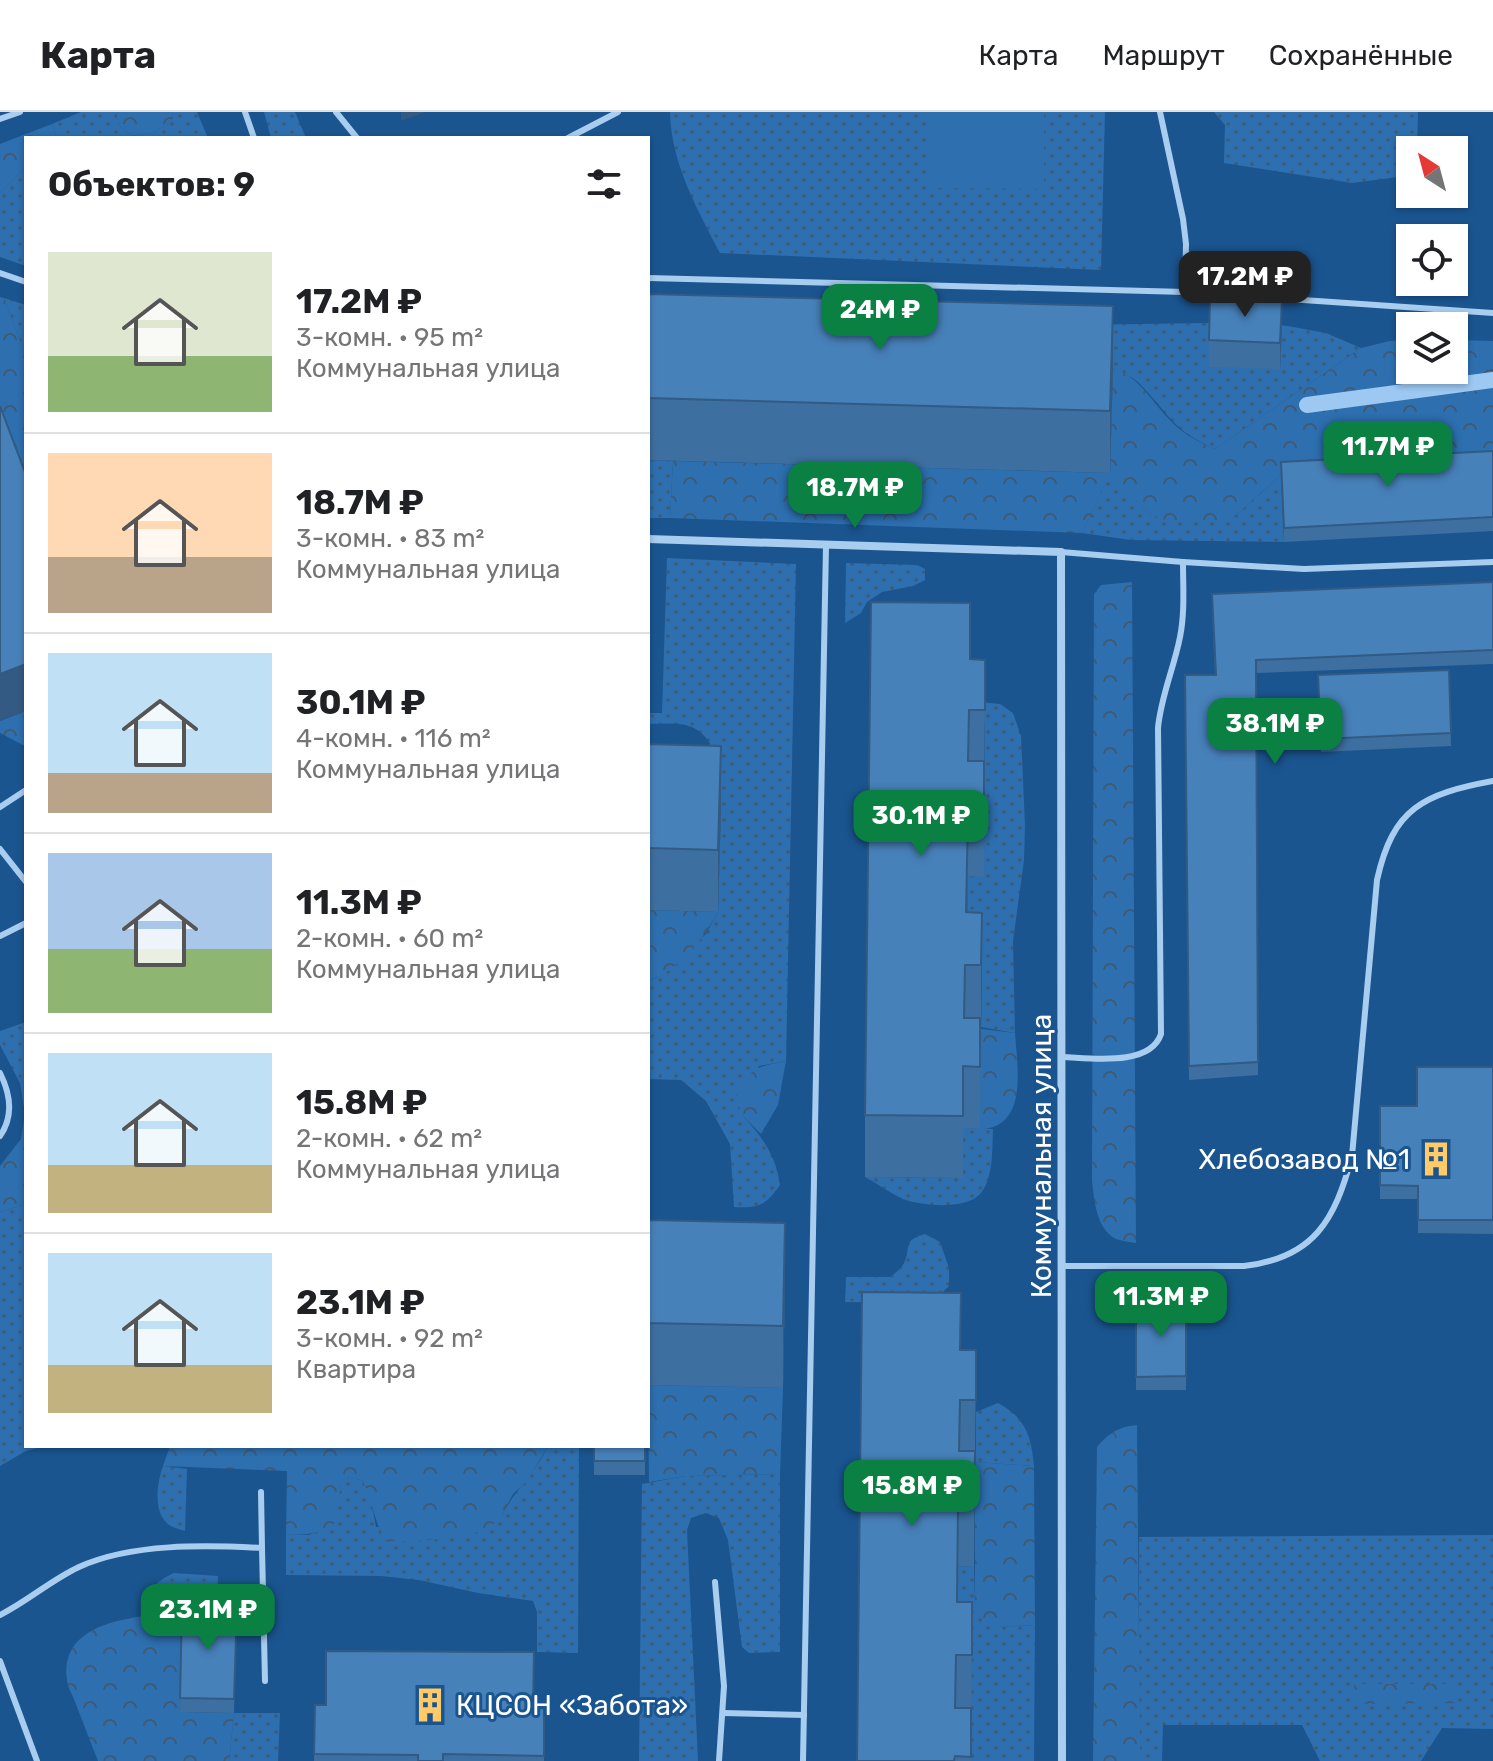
<!DOCTYPE html>
<html lang="ru">
<head>
<meta charset="utf-8">
<style>
  :root { --surface:#fff; --page:#f2f2f2; --text:#202124; --muted:#757577; --line:#e0e0e0; --accent:#0b8043 }
  body { margin:0; font-family:Rubik,sans-serif; background:var(--page); color:var(--text); height:100vh; display:flex; flex-direction:column; font-size:30px; white-space:nowrap }
  * { box-sizing:border-box; margin:0 }
  p { font-size:26px; color:var(--muted) }
  .icon { flex:none; width:44px; height:44px; fill:none; stroke:currentColor; stroke-width:2; stroke-linecap:round; stroke-linejoin:round }
  .map { position:relative; flex:1; overflow:hidden }
  .details { position:absolute; left:24px; top:24px; width:626px; height:1312px; display:flex; flex-direction:column; background:var(--surface); border-radius:0px; box-shadow:0 2px 6px #0004 }
  .details>* { flex:none }
  .needle { width:52px; rotate:324deg }
  .buttons { position:absolute; left:1396px; top:24px; display:grid; gap:16px }
  .buttons a { display:grid; place-items:center; width:72px; height:72px; border-radius:0px; background:var(--surface); box-shadow:0 2px 6px #0004; font-size:40px }
  .price { position:absolute; translate:-50% -68px; padding:0 18px; border-radius:16px; background:var(--accent); color:#fff; font-size:26px; line-height:52px; filter:drop-shadow(0 2px 4px #0008) }
  .price::after { content:''; position:absolute; left:50%; top:48px; width:24px; height:18px; margin-left:-12px; background:inherit; clip-path:polygon(0 0,100% 0,50% 100%) }
  .price.on { background:#222; color:#fff }
  ul { padding:0; list-style:none }
  li { display:flex; align-items:center; gap:24px; height:200px; padding:0 24px }
  li+li { border-top:2px solid var(--line) }
  li span { display:grid; place-items:center; flex:none; width:224px; height:160px; border-radius:0px; color:#555 }
  li>.icon { margin-inline-start:auto }
  span .icon { width:96px; height:96px; fill:#fffc; stroke-width:1 }
  li b { font-size:34px }
  h2 { display:flex; justify-content:space-between; align-items:center; height:96px; padding:0 24px; font-size:34px }
  header { display:flex; align-items:center; gap:48px; box-sizing:border-box; height:112px; padding:0 40px; background:var(--surface); border-bottom:2px solid var(--line) }
  header strong { font-size:38px }
  nav { display:flex; gap:44px; margin-inline-start:auto; font-size:28px }
  .map>svg:first-child { display:block }
  .grass { fill:url(#grass-dots) }
  .forest { fill:url(#forest-crowns) }
  .park { fill:#2d6faf }
  .lines { fill:none; stroke-linecap:round; stroke-linejoin:round }
  .stream { stroke:#9cc8f1; stroke-width:16 }
  .service { stroke:#a9cdef; stroke-width:6 }
  .minor { stroke:#a9cdef; stroke-width:8 }
  .wall { fill:#3d6fa0 }
  .shaded-wall { fill:#325a82 }
  .building { fill:#4781ba; stroke:#325a82; stroke-width:2 }
  .labels { text-anchor:middle; dominant-baseline:central; stroke-width:6; stroke-linejoin:round; paint-order:stroke }
  .street-label { font-size:28px; fill:#fff; stroke:#1a5590 }
  .poi-label { font-size:28px; fill:#fff; stroke:#1a5590; text-anchor:end }
</style>
</head>
<body>
<header>
<strong>Карта</strong>
<nav><a>Карта</a><a>Маршрут</a><a>Сохранённые</a></nav>
</header>
<div class="map">
<svg width="1493" height="1649" viewBox="0 0 1493 1649">
  <defs>
    <pattern id="grass-dots" width="8" height="8" patternUnits="userSpaceOnUse" patternTransform="scale(2)"><rect width="8" height="8" fill="#2d6faf"/><path d="M2 2h.1M6 6h.1" fill="none" stroke="#405a74" stroke-width="1.8" stroke-linecap="round"/></pattern>
    <pattern id="forest-crowns" width="20" height="18" patternUnits="userSpaceOnUse" patternTransform="scale(2)"><rect width="20" height="18" fill="#2d6faf"/><path d="M2 6a3 3 0 1 1 6 0M12 15a3 3 0 1 1 6 0" fill="none" stroke="#405a74"/></pattern>
  </defs>
  <rect width="100%" height="100%" fill="#1a5590"/>
  <g class="grass">
    <path d="M 81,0 L 116,0 L 119,13 L 131,24 L 153,21 L 172,9 L 173,0 L 197,0 L 208,26 L 57,26 L 52,12 Z"/>
    <path d="M 264,0 L 295,0 L 306,26 L 271,26 Z"/>
    <path d="M 670,0 L 1105,0 L 1101,158 L 720,141 C 697,97 671,51 670,0 Z"/>
    <path d="M 1214,0 L 1418,0 L 1417,38 L 1410,38 L 1410,53 L 1398,65 L 1352,71 L 1224,51 L 1225,13 Z"/>
    <path d="M 26,55 L 26,154 L 0,145 L 0,81 Z"/>
    <path d="M 4,186 L 26,193 L 26,244 Z"/>
    <path d="M 1210,211 L 1280,257 L 1282,213 L 1326,221 L 1361,236 L 1215,337 C 1172,318 1170,303 1140,272 C 1132,264 1123,262 1113,256 C 1097,247 1082,227 1068,213 Z"/>
    <path d="M 648,348 L 673,349 L 670,406 L 648,406 Z"/>
    <path d="M 1110,361 L 1151,403 L 1236,403 L 1281,363 L 1284,430 L 1131,428 L 1082,421 Z"/>
    <path d="M 667,446 L 796,452 L 786,949 L 759,954 L 742,1003 C 762,1024 776,1044 780,1073 C 765,1094 759,1096 734,1095 L 730,1032 L 706,989 L 681,968 L 648,967 L 648,869 L 656,866 L 706,822 L 718,800 L 721,696 L 704,663 L 710,631 C 693,607 675,612 648,612 L 648,601 L 662,601 Z"/>
    <path d="M 846,451 L 917,453 L 925,457 L 925,468 L 913,474 L 882,480 L 867,490 L 861,501 L 845,511 Z"/>
    <path d="M 969,589 L 1000,592 L 1013,601 L 1021,624 L 1025,713 L 1024,748 L 1013,829 L 1015,921 L 981,915 L 982,863 L 966,862 L 968,764 L 984,764 L 984,711 L 969,659 L 985,659 L 985,610 Z"/>
    <path d="M 26,910 L 26,995 L 24,996 L 20,971 L 0,933 L 0,919 Z"/>
    <path d="M 963,1016 L 993,1017 C 992,1036 994,1067 980,1082 C 966,1098 921,1094 903,1087 C 890,1081 878,1072 865,1065 L 963,1066 Z"/>
    <path d="M 26,1092 L 26,1334 L 44,1334 L 24,1340 L 0,1354 L 0,1100 Z"/>
    <path d="M 925,1122 L 940,1130 L 949,1156 L 949,1174 L 936,1187 L 919,1191 L 845,1190 L 846,1165 L 890,1165 C 894,1162 902,1156 904,1151 C 912,1135 901,1129 925,1122 Z"/>
    <path d="M 998,1291 C 1026,1306 1031,1324 1034,1354 L 976,1350 L 976,1300 Z"/>
    <path d="M 548,1334 L 579,1334 L 578,1541 L 537,1540 L 537,1500 L 533,1489 L 478,1481 L 419,1468 L 381,1464 L 286,1463 L 286,1422 L 309,1423 L 333,1412 L 341,1372 L 349,1366 L 362,1368 L 370,1383 L 376,1415 L 502,1403 C 515,1378 536,1360 548,1334 Z"/>
    <path d="M 163,1354 L 187,1357 L 185,1419 C 179,1417 172,1416 167,1411 C 153,1399 157,1370 163,1354 Z"/>
    <path d="M 780,1362 L 780,1540 L 749,1541 L 742,1535 L 728,1428 L 719,1406 L 706,1401 L 691,1406 L 687,1418 L 698,1649 L 639,1649 L 642,1372 L 686,1364 Z"/>
    <path d="M 1493,1423 L 1493,1617 L 1442,1616 L 1421,1649 L 1320,1649 L 1302,1613 L 1163,1613 L 1162,1649 L 1139,1649 L 1139,1425 Z"/>
    <path d="M 958,1454 L 974,1455 L 975,1495 L 998,1515 L 1035,1513 L 1034,1649 L 955,1649 Z"/>
    <path d="M 174,1461 L 218,1464 L 216,1507 L 144,1504 C 148,1481 151,1471 174,1461 Z"/>
    <path d="M 234,1601 L 280,1601 L 278,1649 L 229,1649 Z"/>
  </g>
  <g class="forest">
    <path d="M 116,0 L 173,0 L 172,9 L 153,21 L 131,24 L 119,13 Z"/>
    <path d="M 52,12 L 57,26 L 26,26 L 26,55 L 0,81 L 0,32 Z"/>
    <path d="M 0,185 L 4,186 L 26,244 L 26,411 L 0,341 Z"/>
    <path d="M 1410,228 L 1410,258 L 1454,258 L 1454,228 L 1493,229 L 1493,353 L 1281,363 L 1236,403 L 1213,409 L 1171,410 L 1151,403 L 1110,362 L 1082,421 L 670,406 L 673,349 L 1110,361 L 1113,256 C 1139,265 1150,287 1168,306 C 1181,321 1197,329 1215,337 L 1361,236 L 1390,229 Z"/>
    <path d="M 1132,470 L 1136,1131 C 1130,1130 1122,1129 1116,1127 C 1096,1117 1094,1087 1092,1068 L 1094,482 L 1101,473 Z"/>
    <path d="M 26,599 L 26,633 L 23,633 L 0,621 L 0,609 Z"/>
    <path d="M 648,798 L 718,800 C 702,829 681,856 648,869 Z"/>
    <path d="M 965,915 L 1015,921 C 1017,954 1029,1016 980,1017 L 980,968 Z"/>
    <path d="M 786,949 L 778,993 L 761,1022 L 742,1003 L 736,984 C 749,956 756,955 786,949 Z"/>
    <path d="M 26,995 L 26,1092 L 0,1100 L 0,1054 L 21,1027 Z"/>
    <path d="M 648,1273 L 783,1276 L 780,1362 L 686,1364 L 649,1370 Z"/>
    <path d="M 1137,1313 L 1140,1649 L 1093,1649 L 1097,1335 C 1109,1321 1118,1315 1137,1313 Z"/>
    <path d="M 170,1334 L 548,1334 L 527,1369 L 513,1382 L 502,1403 L 490,1415 L 468,1424 L 419,1429 L 387,1429 C 373,1410 373,1388 362,1368 L 349,1366 L 341,1373 L 334,1412 C 317,1423 305,1423 286,1422 L 287,1359 L 163,1354 Z"/>
    <path d="M 960,1349 L 1034,1354 L 1035,1513 L 998,1515 L 983,1509 L 975,1495 L 975,1401 Z"/>
    <path d="M 144,1504 L 182,1506 L 181,1600 L 234,1601 L 229,1649 L 98,1649 C 90,1629 83,1610 75,1590 C 73,1583 67,1575 67,1567 C 61,1520 109,1509 144,1504 Z"/>
    <path d="M 1354,1572 L 1457,1572 L 1457,1591 L 1354,1592 Z"/>
  </g>
  <path class="park" d="M 926,0 L 1044,0 L 1044,77 L 926,76 Z"/>
  <g class="lines">
    <path class="stream" d="M 1307,293 L 1493,268"/>
    <g class="service">
      <path d="M 245,0 L 254,26"/>
      <path d="M 336,0 L 357,26"/>
      <path d="M 1160,0 L 1183,107 L 1186,132 L 1185,180"/>
      <path d="M 0,7 L 20,0"/>
      <path d="M 568,26 L 618,0"/>
      <path d="M 0,161 L 26,170"/>
      <path d="M 648,166 L 1185,180 L 1493,201"/>
      <path d="M 1061,440 L 1183,450"/>
      <path d="M 0,695 L 26,678"/>
      <path d="M 0,737 L 26,770"/>
      <path d="M 0,824 L 26,811"/>
      <path d="M 1063,945 C 1091,946 1150,955 1161,922 L 1158,616 C 1161,584 1174,556 1180,525 C 1185,500 1183,475 1183,450 L 1304,457 L 1493,450"/>
      <path d="M 0,961 C 10,981 14,1004 0,1024"/>
      <path d="M 1063,1154 L 1244,1154 C 1314,1146 1335,1108 1352,1044 L 1377,768 C 1393,696 1423,682 1493,669"/>
      <path d="M 261,1380 L 262,1436"/>
      <path d="M 715,1470 L 724,1574 L 719,1649"/>
      <path d="M 0,1503 C 28,1489 51,1468 79,1455 C 131,1431 206,1433 262,1436 L 265,1569"/>
      <path d="M 0,1549 L 37,1649"/>
      <path d="M 723,1601 L 804,1603"/>
      <path d="M 803,1649 L 826,433"/>
    </g>
    <path class="minor" d="M 648,427 L 1061,440 L 1062,1649"/>
  </g>
  <g class="wall">
    <path d="M 648,182 L 1113,256 L 1110,361 L 648,348 Z"/>
    <path d="M 1282,213 L 1280,257 L 1209,255 L 1209,228 Z"/>
    <path d="M 1493,339 L 1493,419 L 1284,430 L 1281,350 Z"/>
    <path d="M 1493,470 L 1493,552 L 1256,561 L 1258,963 L 1189,968 L 1185,563 L 1215,563 L 1212,496 Z"/>
    <path d="M 970,547 L 985,548 L 984,765 L 968,764 L 967,800 L 982,801 L 980,1017 L 963,1016 L 963,1066 L 865,1065 L 865,1003 Z"/>
    <path d="M 1449,558 L 1451,634 L 1321,640 L 1318,563 Z"/>
    <path d="M 648,632 L 721,696 L 718,800 L 648,798 Z"/>
    <path d="M 1493,955 L 1493,1122 L 1418,1121 L 1418,1087 L 1380,1087 L 1380,994 L 1417,994 Z"/>
    <path d="M 648,1108 L 785,1172 L 783,1276 L 648,1273 Z"/>
    <rect x="1136" y="1189" width="50" height="89"/>
    <path d="M 961,1238 L 976,1238 L 974,1455 L 958,1454 L 958,1490 L 972,1490 L 971,1649 L 857,1649 Z"/>
    <rect x="594" y="1334" width="51" height="29"/>
    <path d="M 182,1492 L 237,1494 L 234,1601 L 180,1600 Z"/>
    <path d="M 315,1593 L 544,1596 L 544,1649 L 314,1649 Z"/>
  </g>
  <g class="shaded-wall">
    <path d="M 401,0 L 425,0 L 401,9 Z"/>
    <path d="M 1282,187 L 1282,213 L 1280,257 L 1280,231 Z"/>
    <path d="M 1113,194 L 1113,256 L 1110,361 L 1110,299 Z"/>
    <path d="M 26,552 L 26,599 L 0,609 L 0,562 Z"/>
    <path d="M 721,634 L 721,696 L 718,800 L 718,738 Z"/>
    <path d="M 982,801 L 982,863 L 981,915 L 981,853 Z"/>
    <path d="M 785,1111 L 785,1172 L 783,1276 L 783,1214 Z"/>
    <path d="M 975,1339 L 975,1401 L 974,1455 Z"/>
  </g>
  <g class="building">
    <path d="M 648,182 L 1113,194 L 1110,299 L 648,286 Z"/>
    <path d="M 1210,184 L 1282,187 L 1280,231 L 1209,228 Z"/>
    <path d="M 0,294 L 26,363 L 26,552 L 0,562 Z"/>
    <path d="M 1493,339 L 1493,405 L 1284,416 L 1281,350 Z"/>
    <path d="M 1493,470 L 1493,538 L 1256,548 L 1258,950 L 1189,954 L 1185,563 L 1216,563 L 1212,482 Z"/>
    <path d="M 871,490 L 970,491 L 970,547 L 985,548 L 985,598 L 969,598 L 968,649 L 984,649 L 984,703 L 968,702 L 966,800 L 982,801 L 981,853 L 965,853 L 964,906 L 980,906 L 980,955 L 963,954 L 963,1004 L 865,1003 Z"/>
    <path d="M 1449,558 L 1451,621 L 1321,627 L 1318,563 Z"/>
    <path d="M 648,632 L 721,634 L 718,738 L 648,736 Z"/>
    <path d="M 1417,955 L 1493,955 L 1493,1108 L 1418,1108 L 1418,1074 L 1380,1073 L 1380,994 L 1417,994 Z"/>
    <path d="M 648,1108 L 785,1111 L 783,1214 L 648,1211 Z"/>
    <path d="M 862,1180 L 961,1181 L 960,1238 L 976,1238 L 976,1288 L 960,1288 L 959,1339 L 975,1339 L 974,1393 L 958,1392 L 957,1490 L 972,1490 L 972,1543 L 956,1543 L 955,1596 L 971,1596 L 971,1645 L 955,1644 L 954,1649 L 857,1649 Z"/>
    <path d="M 1136,1189 L 1186,1189 L 1186,1264 L 1136,1265 Z"/>
    <rect x="594" y="1334" width="51" height="15"/>
    <path d="M 182,1492 L 237,1494 L 234,1587 L 180,1586 Z"/>
    <path d="M 326,1539 L 534,1540 L 533,1597 L 544,1596 L 544,1644 L 443,1642 L 443,1649 L 418,1649 L 418,1643 L 314,1642 L 315,1593 L 326,1593 Z"/>
  </g>
  <defs>
    <g id="building-bare" transform="scale(2.76)"><path d="M-4-6H4V6H1V3H-1V6H-4ZM-2.5-4.3h1.7v1.8h-1.7ZM.8-4.3h1.7v1.8H.8ZM-2.5-1h1.7V.8h-1.7ZM.8-1h1.7V.8H.8Z" fill="#ffca67" stroke="#1a5590" stroke-width="2.5" paint-order="stroke"/></g>
  </defs>
  <g fill-rule="evenodd">
    <use href="#building-bare" x="1436" y="1047"/>
    <use href="#building-bare" x="430" y="1593"/>
  </g>
  <g class="labels">
    <g class="street-label">
      <text transform="translate(1041 1044) rotate(-90)">Коммунальная улица</text>
    </g>
    <g class="poi-label">
      <text x="1410" y="1047">Хлебозавод №1</text>
      <text x="456" y="1593" text-anchor="start">КЦСОН «Забота»</text>
    </g>
  </g>
</svg>
<div class="buttons">
<a><svg class="needle" viewBox="-14 -14 28 28"><path d="M0-13l5 13h-10z" fill="#e53935"/><path d="M0 13l5-13h-10z" fill="#757577"/></svg></a>
<a><svg class="icon" aria-label="locate" viewBox="0 0 24 24"><circle cx="12" cy="12" r="6"/><path d="M12 2v4M12 18v4M2 12h4M18 12h4"/></svg></a>
<a><svg class="icon" aria-label="layers" viewBox="0 0 24 24"><path d="M12 4l9 5-9 5-9-5zM3 14l9 5 9-5"/></svg></a>
</div>
<b class="price on" style="left:1245px;top:207px">17.2M ₽</b>
<b class="price" style="left:880px;top:240px">24M ₽</b>
<b class="price" style="left:1388px;top:377px">11.7M ₽</b>
<b class="price" style="left:855px;top:418px">18.7M ₽</b>
<b class="price" style="left:1275px;top:654px">38.1M ₽</b>
<b class="price" style="left:921px;top:746px">30.1M ₽</b>
<b class="price" style="left:1161px;top:1227px">11.3M ₽</b>
<b class="price" style="left:912px;top:1416px">15.8M ₽</b>
<b class="price" style="left:208px;top:1540px">23.1M ₽</b>
<section class="details">
<h2>Объектов: 9<svg class="icon" aria-label="filters" viewBox="0 0 24 24"><path d="M4 7h16M4 17h16"/><circle cx="9" cy="7" r="2"/><circle cx="15" cy="17" r="2"/></svg></h2>
<ul>
<li><span style="background:linear-gradient(#dfe7d0 65%,#8fb573 0)"><svg class="icon" aria-label="home" viewBox="0 0 24 24"><path d="M3 11l9-7 9 7M6 9v11h12V9"/></svg></span><div><b>17.2M ₽</b><p>3-комн. · 95 m²</p><p>Коммунальная улица</p></div></li>
<li><span style="background:linear-gradient(#ffd9b3 65%,#b9a48a 0)"><svg class="icon" aria-label="home" viewBox="0 0 24 24"><path d="M3 11l9-7 9 7M6 9v11h12V9"/></svg></span><div><b>18.7M ₽</b><p>3-комн. · 83 m²</p><p>Коммунальная улица</p></div></li>
<li><span style="background:linear-gradient(#bfe0f5 75%,#b9a48a 0)"><svg class="icon" aria-label="home" viewBox="0 0 24 24"><path d="M3 11l9-7 9 7M6 9v11h12V9"/></svg></span><div><b>30.1M ₽</b><p>4-комн. · 116 m²</p><p>Коммунальная улица</p></div></li>
<li><span style="background:linear-gradient(#a9c7e8 60%,#8fb573 0)"><svg class="icon" aria-label="home" viewBox="0 0 24 24"><path d="M3 11l9-7 9 7M6 9v11h12V9"/></svg></span><div><b>11.3M ₽</b><p>2-комн. · 60 m²</p><p>Коммунальная улица</p></div></li>
<li><span style="background:linear-gradient(#bfe0f5 70%,#c2b280 0)"><svg class="icon" aria-label="home" viewBox="0 0 24 24"><path d="M3 11l9-7 9 7M6 9v11h12V9"/></svg></span><div><b>15.8M ₽</b><p>2-комн. · 62 m²</p><p>Коммунальная улица</p></div></li>
<li><span style="background:linear-gradient(#bfe0f5 70%,#c2b280 0)"><svg class="icon" aria-label="home" viewBox="0 0 24 24"><path d="M3 11l9-7 9 7M6 9v11h12V9"/></svg></span><div><b>23.1M ₽</b><p>3-комн. · 92 m²</p><p>Квартира</p></div></li>
</ul>
</section>
</div>
</body>
</html>
